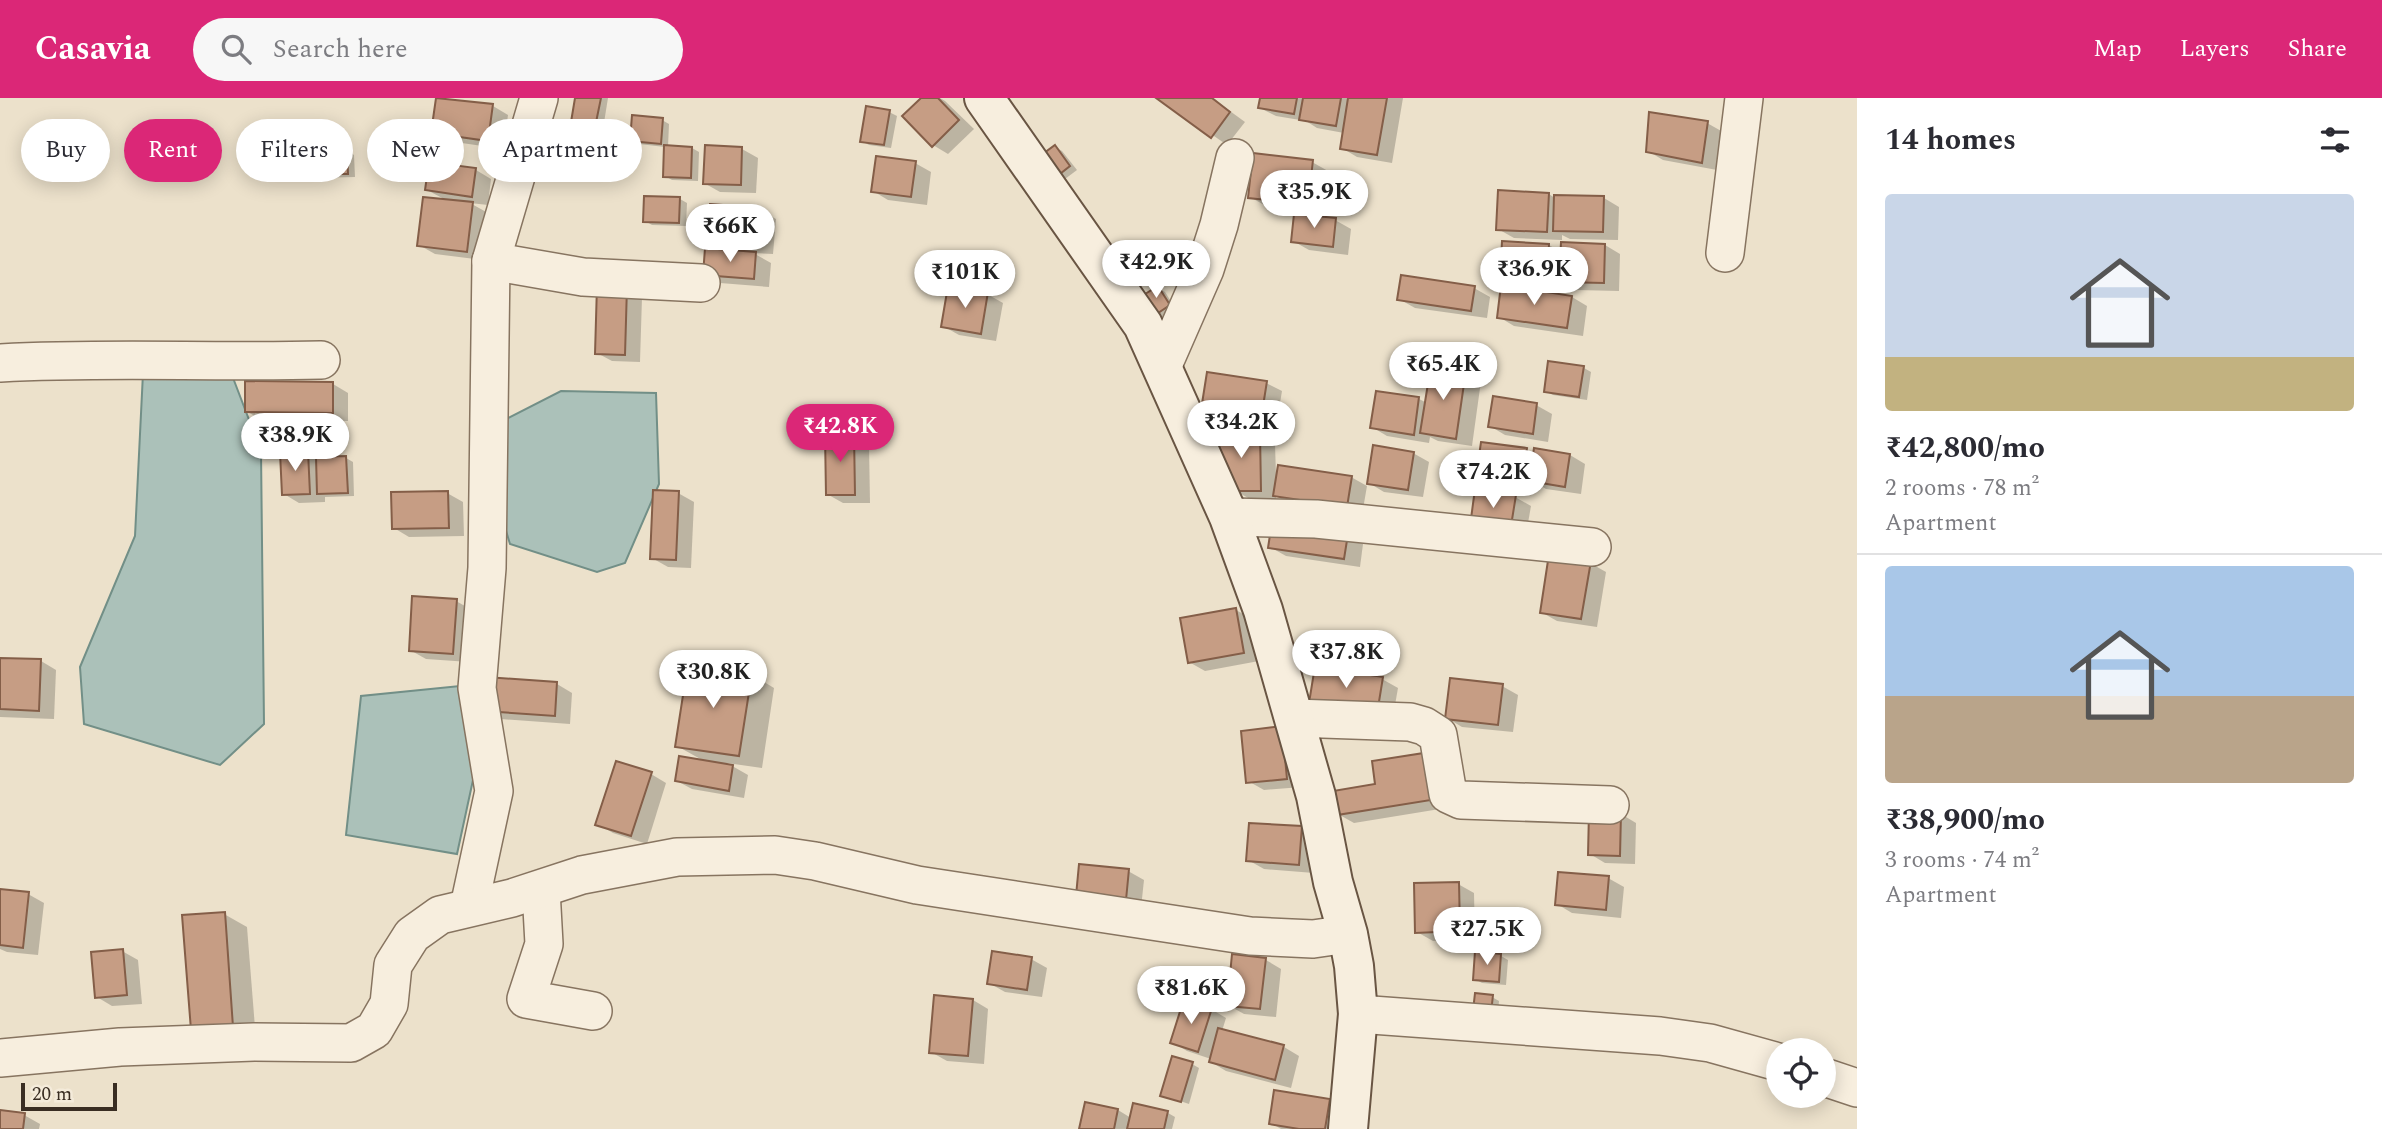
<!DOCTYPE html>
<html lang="en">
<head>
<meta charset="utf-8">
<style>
  :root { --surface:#fff; --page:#f7f7f7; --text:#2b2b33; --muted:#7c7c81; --line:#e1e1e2; --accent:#db2777 }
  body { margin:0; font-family:Spectral,serif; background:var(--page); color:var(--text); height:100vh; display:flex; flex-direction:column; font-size:26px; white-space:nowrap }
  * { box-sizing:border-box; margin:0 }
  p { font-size:23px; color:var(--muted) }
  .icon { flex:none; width:38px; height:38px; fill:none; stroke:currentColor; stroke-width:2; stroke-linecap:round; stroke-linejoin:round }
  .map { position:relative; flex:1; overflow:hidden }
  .drawer { display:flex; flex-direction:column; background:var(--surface); width:525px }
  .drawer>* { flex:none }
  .hud { position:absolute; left:21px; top:21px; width:665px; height:63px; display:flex; gap:14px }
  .tools { position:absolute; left:1766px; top:940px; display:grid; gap:14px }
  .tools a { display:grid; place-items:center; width:70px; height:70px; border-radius:50%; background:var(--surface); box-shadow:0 4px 18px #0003; font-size:35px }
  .scale { position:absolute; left:21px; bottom:18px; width:96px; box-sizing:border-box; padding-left:7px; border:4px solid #392d22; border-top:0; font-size:19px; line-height:24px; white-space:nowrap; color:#392d22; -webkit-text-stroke:5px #f4ebda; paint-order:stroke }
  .price { position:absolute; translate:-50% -60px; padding:0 16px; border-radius:24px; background:#fff; color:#222; font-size:23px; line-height:46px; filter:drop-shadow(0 2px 4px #0008) }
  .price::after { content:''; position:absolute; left:50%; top:42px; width:21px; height:16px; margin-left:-10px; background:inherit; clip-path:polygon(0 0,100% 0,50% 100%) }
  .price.active { background:var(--accent); color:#fff }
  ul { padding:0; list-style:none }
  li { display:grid; align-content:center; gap:14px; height:371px; padding:0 28px }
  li+li { border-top:2px solid var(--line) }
  li span { display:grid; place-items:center; height:217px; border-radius:7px; color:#555 }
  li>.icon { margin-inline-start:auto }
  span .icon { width:126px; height:126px; fill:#fffc; stroke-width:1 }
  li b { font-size:30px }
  h2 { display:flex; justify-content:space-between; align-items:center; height:84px; padding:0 28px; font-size:30px }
  .pill { padding:0 24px; border-radius:32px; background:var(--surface); box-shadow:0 4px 18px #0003; font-size:24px; line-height:63px }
  .pill.active { background:var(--accent); color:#fff }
  header { display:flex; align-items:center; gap:42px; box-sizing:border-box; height:98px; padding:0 35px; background:var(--accent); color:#fff }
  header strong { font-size:33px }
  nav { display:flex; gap:38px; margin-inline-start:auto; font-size:24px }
  .search { width:490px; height:63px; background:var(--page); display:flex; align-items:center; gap:18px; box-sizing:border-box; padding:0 24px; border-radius:38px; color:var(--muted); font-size:26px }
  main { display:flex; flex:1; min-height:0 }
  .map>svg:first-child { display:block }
  .water { fill:#abc1b9; stroke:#728f87; stroke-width:2 }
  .shadow { fill:#0003 }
  .building { fill:#c69d84; stroke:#845e48; stroke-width:2 }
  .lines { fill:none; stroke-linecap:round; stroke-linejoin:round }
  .street-casing { stroke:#877460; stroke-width:40 }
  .secondary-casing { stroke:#695543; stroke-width:42 }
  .street { stroke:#f7eede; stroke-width:37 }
  .secondary { stroke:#f7eede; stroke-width:38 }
</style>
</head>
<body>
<header>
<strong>Casavia</strong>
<div class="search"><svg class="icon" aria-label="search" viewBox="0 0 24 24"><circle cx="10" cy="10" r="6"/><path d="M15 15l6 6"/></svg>Search here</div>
<nav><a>Map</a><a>Layers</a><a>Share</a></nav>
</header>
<main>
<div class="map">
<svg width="1857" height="1031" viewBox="0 0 1857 1031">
  <rect width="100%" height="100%" fill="#ece1cb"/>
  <g class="water">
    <path d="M 230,272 L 261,353 L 264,626 L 220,667 L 84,626 L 80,569 L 135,438 L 143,275 Z"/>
    <path d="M 561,293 L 656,295 L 659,386 L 625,465 L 597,474 L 510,446 L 485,364 L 485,332 Z"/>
    <path d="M 470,587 L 489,608 L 457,756 L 346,737 L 361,598 Z"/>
  </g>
  <g class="shadow">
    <path d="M 437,0 L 493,8 L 508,17 L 503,51 L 448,43 L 433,34 Z"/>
    <path d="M 576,0 L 608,0 L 602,37 L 579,33 L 571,29 Z"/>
    <path d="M 923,0 L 940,0 L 945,3 L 974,31 L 948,56 L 933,47 Z"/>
    <path d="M 1159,0 L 1212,0 L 1245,24 L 1227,47 Z"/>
    <path d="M 1262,0 L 1403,0 L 1392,65 L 1357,59 L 1342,50 L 1344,35 L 1317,30 L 1306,23 L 1276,18 L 1260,10 Z"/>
    <path d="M 889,14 L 897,18 L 891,50 L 869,47 L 862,43 Z"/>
    <path d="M 662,22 L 669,26 L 668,49 L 692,50 L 699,54 L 698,83 L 672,82 L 665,78 L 665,49 L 639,46 L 632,42 Z"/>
    <path d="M 1707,25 L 1723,34 L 1717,72 L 1663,62 L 1648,53 Z"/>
    <path d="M 706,49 L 742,51 L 758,60 L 756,95 L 720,94 L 704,85 Z"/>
    <path d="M 1055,49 L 1062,53 L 1077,72 L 1065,81 L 1057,77 Z"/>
    <path d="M 347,52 L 354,57 L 355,79 L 315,80 L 308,75 Z"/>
    <path d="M 1312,64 L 1328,73 L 1324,114 L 1266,108 L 1250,99 Z"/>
    <path d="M 915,65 L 931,74 L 927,107 L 888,102 L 873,93 Z"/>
    <path d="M 476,72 L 491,81 L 488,107 L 470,105 L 488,115 L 483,162 L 435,156 L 419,147 L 448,103 L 427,92 Z"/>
    <path d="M 1549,96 L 1556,101 L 1604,100 L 1619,109 L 1618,142 L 1570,141 L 1562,137 L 1562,142 L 1514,140 L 1498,131 Z"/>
    <path d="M 680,101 L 687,105 L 686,128 L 652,127 L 645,123 Z"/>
    <path d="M 760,112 L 776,121 L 773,156 L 753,155 L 771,165 L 769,189 L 720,185 L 704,176 L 727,154 L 709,144 Z"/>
    <path d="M 1335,122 L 1351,131 L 1348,157 L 1309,152 L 1293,143 Z"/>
    <path d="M 1549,147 L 1562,155 L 1605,147 L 1620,156 L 1619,193 L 1576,192 L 1563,184 L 1562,193 L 1542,192 L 1542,195 L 1572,199 L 1587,208 L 1583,238 L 1514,228 L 1499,219 L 1516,191 L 1501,182 Z"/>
    <path d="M 599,189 L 642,199 L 640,264 L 612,263 L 597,255 Z"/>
    <path d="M 1158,190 L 1165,194 L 1176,211 L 1163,220 L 1156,216 Z"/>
    <path d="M 1474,190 L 1490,199 L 1487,220 L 1415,210 L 1399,201 Z"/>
    <path d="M 987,196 L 1003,205 L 996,243 L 959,237 L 943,228 Z"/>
    <path d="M 1550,265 L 1584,270 L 1591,274 L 1587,302 L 1553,297 L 1545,293 Z"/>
    <path d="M 1466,274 L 1481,283 L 1472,348 L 1438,343 L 1430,339 L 1429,345 L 1387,338 L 1372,329 L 1377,294 L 1419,301 L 1427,305 Z"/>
    <path d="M 1266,285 L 1282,293 L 1276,329 L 1218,320 L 1202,311 Z"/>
    <path d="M 333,286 L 348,295 L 348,323 L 262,322 L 246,313 Z"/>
    <path d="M 1536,307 L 1552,316 L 1548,344 L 1505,337 L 1490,328 Z"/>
    <path d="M 1260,337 L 1275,346 L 1276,377 L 1351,379 L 1367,388 L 1362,417 L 1290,406 L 1276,398 L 1276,401 L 1250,401 L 1234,392 Z"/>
    <path d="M 854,338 L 869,347 L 870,405 L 843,405 L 827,396 Z"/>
    <path d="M 1527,352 L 1535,357 L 1536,352 L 1570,357 L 1585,366 L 1581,396 L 1546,391 L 1538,386 L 1537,394 L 1494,387 L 1478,378 Z"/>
    <path d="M 307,355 L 318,361 L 346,360 L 353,364 L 354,398 L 325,399 L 325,404 L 299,405 L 284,396 Z"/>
    <path d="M 1413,355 L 1429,364 L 1423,399 L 1384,394 L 1369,385 Z"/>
    <path d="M 447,395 L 463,404 L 464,438 L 409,439 L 394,430 Z"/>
    <path d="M 678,395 L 694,404 L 691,470 L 668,469 L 652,460 Z"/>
    <path d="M 1515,399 L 1531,408 L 1525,442 L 1472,427 Z"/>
    <path d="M 1348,437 L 1363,446 L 1360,469 L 1286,458 L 1270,449 Z"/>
    <path d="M 1590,465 L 1606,474 L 1597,529 L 1557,523 L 1541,514 Z"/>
    <path d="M 456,503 L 472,512 L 469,564 L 426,561 L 410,552 Z"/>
    <path d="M 1236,512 L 1252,521 L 1259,563 L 1205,573 L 1189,564 Z"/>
    <path d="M 0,561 L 41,563 L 56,572 L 54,621 L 0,619 Z"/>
    <path d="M 751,576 L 774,590 L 762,670 L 727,665 L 748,677 L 744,700 L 692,691 L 677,683 L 704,663 L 677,648 Z"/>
    <path d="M 1382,581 L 1398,590 L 1392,624 L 1326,613 Z"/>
    <path d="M 557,586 L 572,595 L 570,626 L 501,621 L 486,612 Z"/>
    <path d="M 1502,588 L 1518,597 L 1513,634 L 1462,629 L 1447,620 Z"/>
    <path d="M 1281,630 L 1302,689 L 1264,692 L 1248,683 Z"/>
    <path d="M 1374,665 L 1446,710 L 1354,725 L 1338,716 L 1377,688 Z"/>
    <path d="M 651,676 L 666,685 L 647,746 L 613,735 L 598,726 Z"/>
    <path d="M 1621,716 L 1636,725 L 1635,766 L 1605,765 L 1590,756 Z"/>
    <path d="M 1302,730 L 1317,739 L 1314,775 L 1264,771 L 1248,762 Z"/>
    <path d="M 1128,773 L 1144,782 L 1141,810 L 1093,806 Z"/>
    <path d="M 1608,780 L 1624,789 L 1621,820 L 1572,815 L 1557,806 Z"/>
    <path d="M 1458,786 L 1474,795 L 1475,841 L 1433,843 L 1417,834 Z"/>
    <path d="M 0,793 L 28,796 L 44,805 L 38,857 L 7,854 L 0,851 Z"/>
    <path d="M 224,816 L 247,829 L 256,942 L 216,945 Z"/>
    <path d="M 122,853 L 138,862 L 142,906 L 112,908 L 97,899 Z"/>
    <path d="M 1501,858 L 1508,862 L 1506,887 L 1482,885 L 1475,881 Z"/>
    <path d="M 1031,861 L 1047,870 L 1042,899 L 1005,894 L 989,885 Z"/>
    <path d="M 1266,862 L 1281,871 L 1276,919 L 1244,916 L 1228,907 Z"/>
    <path d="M 1492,899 L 1499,903 L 1497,927 L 1474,921 Z"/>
    <path d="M 973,902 L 988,911 L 984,966 L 947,963 L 931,954 Z"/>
    <path d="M 1211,911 L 1226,920 L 1222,933 L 1284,949 L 1299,958 L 1291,990 L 1226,973 L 1211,964 L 1211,961 L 1187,953 L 1172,944 Z"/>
    <path d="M 1192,966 L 1199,970 L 1189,1006 L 1162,997 Z"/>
    <path d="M 1329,1003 L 1345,1012 L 1342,1031 L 1281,1031 L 1271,1025 Z"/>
    <path d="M 1118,1012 L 1131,1020 L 1168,1015 L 1175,1019 L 1172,1031 L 1081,1031 Z"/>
    <path d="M 0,1014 L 24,1017 L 40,1026 L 39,1031 L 0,1031 Z"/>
  </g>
  <g class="building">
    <path d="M 436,0 L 493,6 L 488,43 L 431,35 Z"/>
    <path d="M 575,0 L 601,0 L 594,34 L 570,30 Z"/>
    <path d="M 921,0 L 938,0 L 959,22 L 932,49 L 902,18 Z"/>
    <path d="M 1156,0 L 1212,0 L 1230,14 L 1211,40 Z"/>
    <path d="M 1260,0 L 1297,0 L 1294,16 L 1258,10 Z"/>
    <path d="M 1303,0 L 1341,0 L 1336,28 L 1299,22 Z"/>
    <path d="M 1348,0 L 1387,0 L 1377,57 L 1340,51 Z"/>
    <path d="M 866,8 L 890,12 L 884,47 L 860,44 Z"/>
    <path d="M 1649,14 L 1708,23 L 1702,65 L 1646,54 Z"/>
    <path d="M 632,17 L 663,20 L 661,46 L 630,43 Z"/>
    <path d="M 664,47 L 692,49 L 691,80 L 663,79 Z"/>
    <path d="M 705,47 L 742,49 L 741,87 L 703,86 Z"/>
    <path d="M 1055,47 L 1070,68 L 1056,79 L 1040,58 Z"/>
    <path d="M 306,51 L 347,51 L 348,76 L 306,76 Z"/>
    <path d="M 1253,55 L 1313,62 L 1308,106 L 1248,100 Z"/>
    <path d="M 876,58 L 916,63 L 911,99 L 871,94 Z"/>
    <path d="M 429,64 L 476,70 L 472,99 L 425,92 Z"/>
    <path d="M 1498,92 L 1549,95 L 1547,134 L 1496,132 Z"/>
    <path d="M 1554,97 L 1604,98 L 1603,134 L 1553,133 Z"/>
    <path d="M 644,98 L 680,99 L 679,125 L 643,124 Z"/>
    <path d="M 423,99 L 473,104 L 467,154 L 417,148 Z"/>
    <path d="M 710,106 L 761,110 L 758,148 L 707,145 Z"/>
    <path d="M 1294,116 L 1336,120 L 1333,149 L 1291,144 Z"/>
    <path d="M 1502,143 L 1549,146 L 1547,185 L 1500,183 Z"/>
    <path d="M 1561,144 L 1605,146 L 1604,185 L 1559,184 Z"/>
    <path d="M 705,150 L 756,154 L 754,181 L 703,177 Z"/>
    <path d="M 1401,177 L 1475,188 L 1471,213 L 1397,202 Z"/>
    <path d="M 597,187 L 627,188 L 625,257 L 595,256 Z"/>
    <path d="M 1501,187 L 1572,198 L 1567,230 L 1497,220 Z"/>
    <path d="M 948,188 L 988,194 L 981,236 L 941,229 Z"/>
    <path d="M 1158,188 L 1170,207 L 1155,217 L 1142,198 Z"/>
    <path d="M 1548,263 L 1584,268 L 1579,299 L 1544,294 Z"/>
    <path d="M 1431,267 L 1466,272 L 1456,341 L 1420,335 Z"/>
    <path d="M 1207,274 L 1267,283 L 1261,321 L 1201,312 Z"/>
    <path d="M 245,283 L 333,284 L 333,315 L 245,314 Z"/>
    <path d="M 1376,293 L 1419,299 L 1414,337 L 1370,330 Z"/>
    <path d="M 1493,298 L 1537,305 L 1533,336 L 1488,329 Z"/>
    <path d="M 1211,335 L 1260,335 L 1261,393 L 1232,393 Z"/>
    <path d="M 825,336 L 854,336 L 855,397 L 826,397 Z"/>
    <path d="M 1481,344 L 1527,350 L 1522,386 L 1476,379 Z"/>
    <path d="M 1373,347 L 1414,354 L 1408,392 L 1367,386 Z"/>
    <path d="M 1534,350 L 1570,356 L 1565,389 L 1529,383 Z"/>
    <path d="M 308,353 L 310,396 L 282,397 L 280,354 Z"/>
    <path d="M 346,358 L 348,395 L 317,396 L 316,359 Z"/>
    <path d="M 1278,367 L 1352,378 L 1347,409 L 1273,398 Z"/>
    <path d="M 1475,391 L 1516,397 L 1510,434 L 1470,428 Z"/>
    <path d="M 653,392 L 679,393 L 676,462 L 650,461 Z"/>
    <path d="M 448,393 L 449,430 L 392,431 L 391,394 Z"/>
    <path d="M 1272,424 L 1348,436 L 1344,461 L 1268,450 Z"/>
    <path d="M 1549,456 L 1591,463 L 1581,521 L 1540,515 Z"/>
    <path d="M 412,498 L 457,501 L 453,556 L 409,553 Z"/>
    <path d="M 1236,510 L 1244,555 L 1188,565 L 1180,520 Z"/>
    <path d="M 0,560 L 41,561 L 39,613 L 0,611 Z"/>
    <path d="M 688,565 L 752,575 L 739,658 L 675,649 Z"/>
    <path d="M 1315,568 L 1383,579 L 1377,616 L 1309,605 Z"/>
    <path d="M 486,579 L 557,584 L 555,618 L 484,613 Z"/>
    <path d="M 1450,580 L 1503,586 L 1498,627 L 1445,621 Z"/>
    <path d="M 1282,628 L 1287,681 L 1246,685 L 1241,633 Z"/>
    <path d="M 1424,655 L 1431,702 L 1337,717 L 1333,693 L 1375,686 L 1372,663 Z"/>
    <path d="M 679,658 L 733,667 L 729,693 L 675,683 Z"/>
    <path d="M 616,663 L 652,674 L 631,738 L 595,727 Z"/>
    <path d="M 1589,713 L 1621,715 L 1620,758 L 1588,757 Z"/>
    <path d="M 1249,725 L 1302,728 L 1299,767 L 1246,763 Z"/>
    <path d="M 1079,766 L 1129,771 L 1126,802 L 1076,798 Z"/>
    <path d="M 1558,774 L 1609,778 L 1606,812 L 1555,807 Z"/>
    <path d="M 1459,784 L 1460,833 L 1415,835 L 1414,785 Z"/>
    <path d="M 0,791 L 29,794 L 23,850 L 0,847 Z"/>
    <path d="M 225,814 L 233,929 L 191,932 L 182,817 Z"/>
    <path d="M 123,851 L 127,897 L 95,900 L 91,854 Z"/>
    <path d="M 992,853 L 1032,859 L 1027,892 L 987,886 Z"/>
    <path d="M 1475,853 L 1501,856 L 1499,884 L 1473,882 Z"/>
    <path d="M 1232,856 L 1266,860 L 1260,911 L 1227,908 Z"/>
    <path d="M 1475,895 L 1493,897 L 1490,924 L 1472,922 Z"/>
    <path d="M 934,897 L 973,901 L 968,958 L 929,955 Z"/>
    <path d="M 1184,901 L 1212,910 L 1198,954 L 1170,945 Z"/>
    <path d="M 1218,930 L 1284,947 L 1275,982 L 1209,964 Z"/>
    <path d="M 1172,958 L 1193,964 L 1181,1004 L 1160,998 Z"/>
    <path d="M 1274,992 L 1330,1001 L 1325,1031 L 1299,1031 L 1269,1026 Z"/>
    <path d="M 1085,1004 L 1118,1011 L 1114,1031 L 1079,1031 Z"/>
    <path d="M 1133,1005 L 1168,1013 L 1164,1031 L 1127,1031 Z"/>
    <path d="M 0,1012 L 25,1015 L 23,1031 L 0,1031 Z"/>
  </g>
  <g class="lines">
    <g class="street-casing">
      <g id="street">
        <path d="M 1725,155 L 1744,0"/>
        <path d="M 491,163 L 583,179 L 701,185"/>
        <path d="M 0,265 C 107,259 214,265 321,262"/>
        <path d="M 1163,267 L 1205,171 L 1219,127 L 1235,60"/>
        <path d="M 1229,419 L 1316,421 L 1592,449"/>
        <path d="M 1294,620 L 1410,624 L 1424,628 L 1438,637 L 1448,696 L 1461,702 L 1610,707"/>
        <path d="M 541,792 L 544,846 L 526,901 L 593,913"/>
        <path d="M 469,809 L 494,693 L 477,590 L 487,470 L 491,163 L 539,0"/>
        <path d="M 1358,916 L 1660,938 L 1710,945 L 1778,964"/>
        <path d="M 0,960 L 120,949 L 254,944 L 351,945 L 374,932 L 389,906 L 393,867 L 412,837 L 440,817 L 512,800 L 582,777 L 677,759 L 775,757 L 815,763 L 917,787 L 1250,838 L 1313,841 L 1348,836"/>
        <path d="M 1824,979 L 1857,990"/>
      </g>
    </g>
    <g class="secondary-casing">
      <path id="secondary" d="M 984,0 L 1143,227 L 1229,419 L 1263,512 L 1316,698 L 1333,784 L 1348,836 L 1354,868 L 1358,916 L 1348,1031"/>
    </g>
    <use href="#street" class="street"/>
    <use href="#secondary" class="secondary"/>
  </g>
</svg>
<div class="tools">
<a><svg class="icon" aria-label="locate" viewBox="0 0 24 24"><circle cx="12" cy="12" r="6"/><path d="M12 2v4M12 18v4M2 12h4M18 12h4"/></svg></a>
</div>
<div class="scale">20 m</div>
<b class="price" style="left:1314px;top:132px">₹35.9K</b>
<b class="price" style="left:730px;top:166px">₹66K</b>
<b class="price" style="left:1156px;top:202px">₹42.9K</b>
<b class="price" style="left:1534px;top:209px">₹36.9K</b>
<b class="price" style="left:965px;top:212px">₹101K</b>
<b class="price" style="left:1443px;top:304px">₹65.4K</b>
<b class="price" style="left:1241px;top:362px">₹34.2K</b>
<b class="price active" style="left:840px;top:366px">₹42.8K</b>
<b class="price" style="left:295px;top:375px">₹38.9K</b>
<b class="price" style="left:1493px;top:412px">₹74.2K</b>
<b class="price" style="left:1346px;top:592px">₹37.8K</b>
<b class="price" style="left:713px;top:612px">₹30.8K</b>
<b class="price" style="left:1487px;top:869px">₹27.5K</b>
<b class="price" style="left:1191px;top:928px">₹81.6K</b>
<div class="hud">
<a class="pill">Buy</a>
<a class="pill active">Rent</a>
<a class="pill">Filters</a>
<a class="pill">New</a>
<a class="pill">Apartment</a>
</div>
</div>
<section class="drawer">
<h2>14 homes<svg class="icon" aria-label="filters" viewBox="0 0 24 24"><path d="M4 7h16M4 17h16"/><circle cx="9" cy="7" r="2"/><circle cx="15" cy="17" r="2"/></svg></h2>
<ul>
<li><span style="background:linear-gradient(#c9d6e8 75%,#c2b280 0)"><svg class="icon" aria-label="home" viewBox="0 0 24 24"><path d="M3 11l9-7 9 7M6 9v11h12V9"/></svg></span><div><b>₹42,800/mo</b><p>2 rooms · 78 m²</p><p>Apartment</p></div></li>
<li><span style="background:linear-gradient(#a9c7e8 60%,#b9a48a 0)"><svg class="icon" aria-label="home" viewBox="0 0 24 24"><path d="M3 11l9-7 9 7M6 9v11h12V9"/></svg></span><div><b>₹38,900/mo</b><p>3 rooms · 74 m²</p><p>Apartment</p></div></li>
</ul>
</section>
</main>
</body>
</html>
